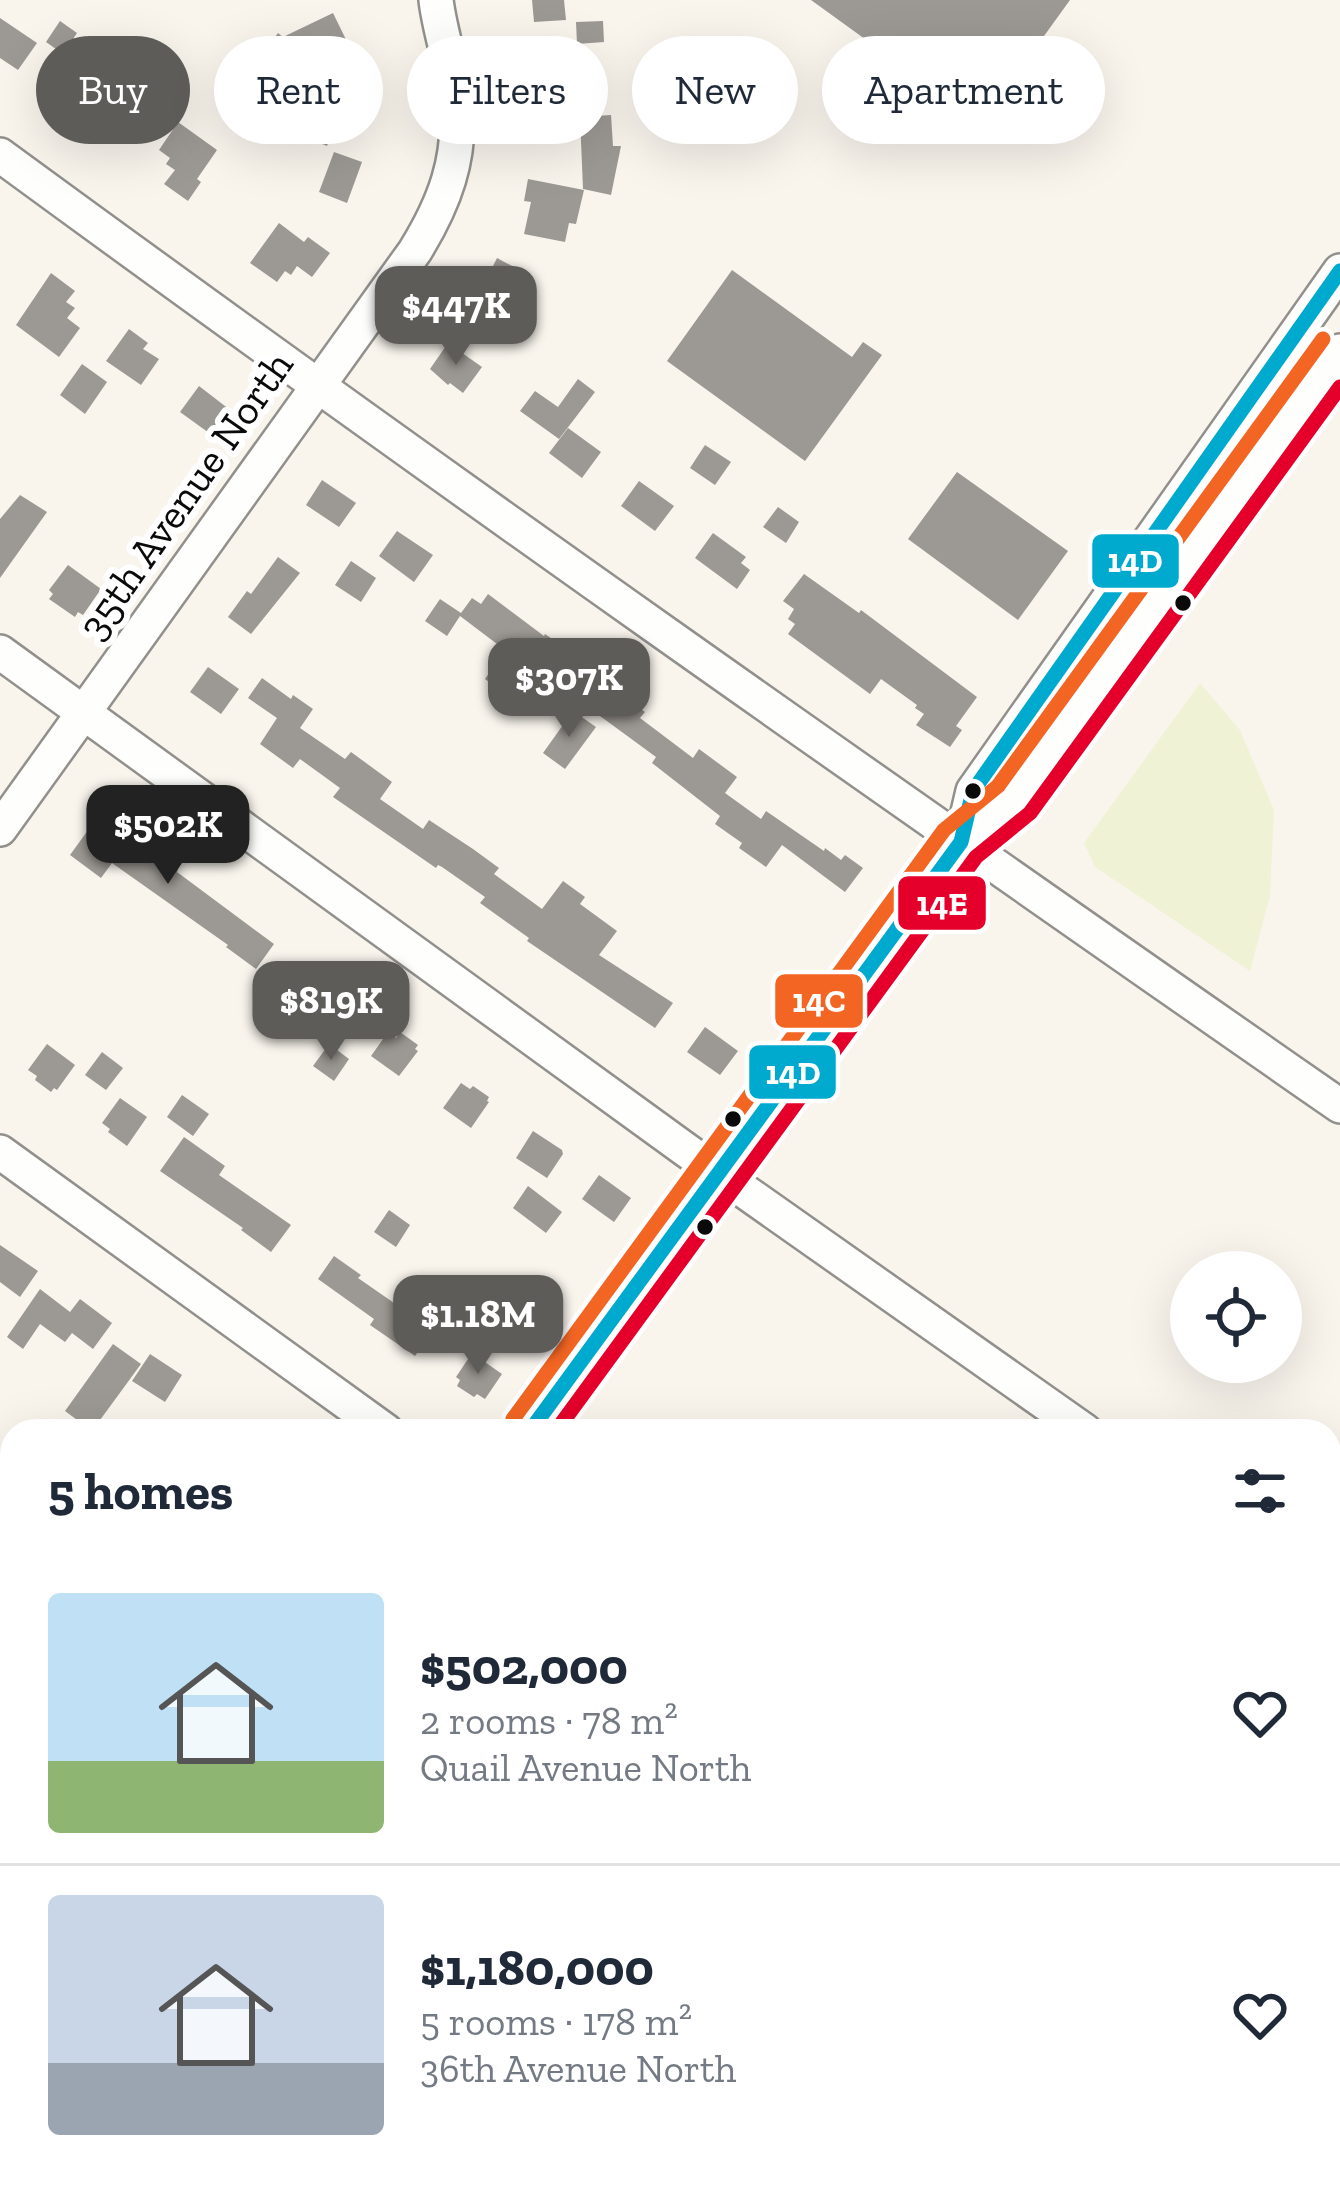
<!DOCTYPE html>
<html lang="en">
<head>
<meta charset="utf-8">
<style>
  :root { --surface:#fff; --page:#f6f6f7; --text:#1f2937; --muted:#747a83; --line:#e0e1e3; --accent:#5e5c59 }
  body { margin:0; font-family:"Zilla Slab",serif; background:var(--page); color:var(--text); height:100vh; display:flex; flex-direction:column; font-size:45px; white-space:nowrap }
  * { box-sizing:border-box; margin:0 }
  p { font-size:39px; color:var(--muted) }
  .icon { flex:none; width:66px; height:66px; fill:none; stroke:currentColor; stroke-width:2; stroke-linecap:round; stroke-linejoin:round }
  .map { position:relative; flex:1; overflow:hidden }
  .details { position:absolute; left:0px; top:1419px; width:1341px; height:768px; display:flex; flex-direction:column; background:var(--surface); border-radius:36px 36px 0 0; box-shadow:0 12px 48px #0002 }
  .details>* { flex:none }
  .guide { position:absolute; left:36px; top:36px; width:1269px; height:108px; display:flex; gap:24px }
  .buttons { position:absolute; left:1170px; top:1251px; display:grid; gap:24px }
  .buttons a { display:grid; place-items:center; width:132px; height:132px; border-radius:50%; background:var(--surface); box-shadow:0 12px 48px #0002; font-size:60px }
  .price { position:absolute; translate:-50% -102px; padding:0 27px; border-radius:24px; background:var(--accent); color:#fff; font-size:39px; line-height:78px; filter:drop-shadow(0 3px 6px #0008) }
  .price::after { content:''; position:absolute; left:50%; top:72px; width:36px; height:27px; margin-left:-18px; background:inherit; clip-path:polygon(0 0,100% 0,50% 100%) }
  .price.active { background:#222; color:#fff }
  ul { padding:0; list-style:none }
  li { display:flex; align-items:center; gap:36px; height:300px; padding:0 48px }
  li+li { border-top:3px solid var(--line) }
  li span { display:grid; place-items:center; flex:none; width:336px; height:240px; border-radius:12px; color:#555 }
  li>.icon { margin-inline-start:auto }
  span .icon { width:144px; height:144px; fill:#fffc; stroke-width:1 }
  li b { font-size:51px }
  h2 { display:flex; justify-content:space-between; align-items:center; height:144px; padding:0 48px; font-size:51px }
  .pill { padding:0 42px; border-radius:54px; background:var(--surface); box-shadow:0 12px 48px #0002; font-size:42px; line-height:108px }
  .pill.active { background:var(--accent); color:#fff }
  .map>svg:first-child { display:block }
  .pitch { fill:#f0f2d6 }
  .building { fill:#9c9893 }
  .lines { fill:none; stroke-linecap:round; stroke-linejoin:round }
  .minor-casing { stroke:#92908c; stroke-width:38 }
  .minor { stroke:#fefefc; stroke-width:33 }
  .bus-1-casing { stroke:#fff; stroke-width:24 }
  .bus-2-casing { stroke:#fff; stroke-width:24 }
  .bus-3-casing { stroke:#fff; stroke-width:24 }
  .bus-1 { stroke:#00a9ce; stroke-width:15 }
  .bus-2 { stroke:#e4002b; stroke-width:15 }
  .bus-3 { stroke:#f26522; stroke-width:15 }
  .bus-dot { fill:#0a0a0a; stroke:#fff; stroke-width:4.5 }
  .labels { text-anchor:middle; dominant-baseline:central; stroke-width:12; stroke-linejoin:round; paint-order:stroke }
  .street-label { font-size:42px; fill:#0a0a0a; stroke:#fff }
  .line-badge { stroke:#fff; stroke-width:4.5 }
  .badge-label { font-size:33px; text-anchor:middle; font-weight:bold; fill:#fff }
</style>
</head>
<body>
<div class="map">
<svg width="1340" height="2187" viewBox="0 0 1340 2187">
  <rect width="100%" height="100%" fill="#f9f5ed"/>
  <path class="pitch" d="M 1200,683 L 1240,730 L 1274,810 L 1270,896 L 1250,971 L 1095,867 L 1084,843 Z"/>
  <g class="building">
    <path d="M 532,0 L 564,0 L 566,20 L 534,22 Z"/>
    <path d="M 811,0 L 1070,0 L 981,123 Z"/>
    <path d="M 333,13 L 353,54 L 319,70 L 307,44 L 284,75 L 260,58 L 278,33 L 283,37 Z"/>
    <path d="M 0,18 L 37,43 L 18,70 L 0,58 Z"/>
    <path d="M 60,21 L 77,33 L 63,54 L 46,42 Z"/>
    <path d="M 603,21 L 604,42 L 577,44 L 576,22 Z"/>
    <path d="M 141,58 L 164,74 L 142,106 L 119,89 Z"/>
    <path d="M 568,72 L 570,113 L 540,114 L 538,74 Z"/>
    <path d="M 86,78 L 120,103 L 101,129 L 67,104 Z"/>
    <path d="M 312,112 L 336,121 L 327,146 L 303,136 Z"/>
    <path d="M 611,115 L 613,146 L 621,146 L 611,195 L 583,189 L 580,117 Z"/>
    <path d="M 178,122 L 217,150 L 197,179 L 201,182 L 188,201 L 164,184 L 175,170 L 166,164 L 170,158 L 159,150 Z"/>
    <path d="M 334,152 L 362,162 L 347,203 L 319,192 Z"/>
    <path d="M 528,179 L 584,190 L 576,224 L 569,223 L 565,242 L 524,234 L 531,202 L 524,201 Z"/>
    <path d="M 279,223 L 304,242 L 308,237 L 330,253 L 312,277 L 297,266 L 291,275 L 285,271 L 277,282 L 250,263 Z"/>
    <path d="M 497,258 L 527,274 L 508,311 L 478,296 Z"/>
    <path d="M 732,270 L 852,357 L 863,342 L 882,355 L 805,461 L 667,361 Z"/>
    <path d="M 51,273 L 75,291 L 66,302 L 75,308 L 67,318 L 80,328 L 59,357 L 16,325 Z"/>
    <path d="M 129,329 L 148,343 L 143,349 L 159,359 L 141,385 L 106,361 Z"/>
    <path d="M 448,343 L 482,367 L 463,393 L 450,383 L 448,385 L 430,369 Z"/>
    <path d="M 82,364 L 107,382 L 85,414 L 60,395 Z"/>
    <path d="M 578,379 L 595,392 L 559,439 L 520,411 L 535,391 L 558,407 Z"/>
    <path d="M 199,386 L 234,413 L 216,438 L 180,412 Z"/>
    <path d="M 568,428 L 601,452 L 582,478 L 549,453 Z"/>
    <path d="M 705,445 L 731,462 L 715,485 L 690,468 Z"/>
    <path d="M 957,472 L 1068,551 L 1018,620 L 908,539 Z"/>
    <path d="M 322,480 L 356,503 L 339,527 L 306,505 Z"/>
    <path d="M 639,481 L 674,506 L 655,531 L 621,506 Z"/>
    <path d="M 20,495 L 47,512 L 0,578 L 0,519 Z"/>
    <path d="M 778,507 L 799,522 L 786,543 L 763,527 Z"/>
    <path d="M 397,531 L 433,555 L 414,582 L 379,556 Z"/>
    <path d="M 713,533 L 746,557 L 741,563 L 750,570 L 737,589 L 695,558 Z"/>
    <path d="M 278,557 L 300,573 L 251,634 L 228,617 L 247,591 L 251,594 Z"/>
    <path d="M 351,561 L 376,578 L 361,602 L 335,585 Z"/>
    <path d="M 68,565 L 101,589 L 83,615 L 78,612 L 75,617 L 49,599 L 53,594 L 49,590 Z"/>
    <path d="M 804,574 L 859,613 L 861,610 L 977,697 L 956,726 L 962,730 L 950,747 L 916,725 L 924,714 L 915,708 L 917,705 L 881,679 L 870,694 L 788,634 L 795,624 L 788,619 L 794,609 L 783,601 Z"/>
    <path d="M 488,594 L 544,636 L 545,634 L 564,647 L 562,649 L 573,657 L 544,699 L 512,676 L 501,691 L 485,679 L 505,650 L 460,616 L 447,636 L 425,621 L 440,599 L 461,613 L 472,598 L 481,604 Z"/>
    <path d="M 208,667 L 239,689 L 221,714 L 190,692 Z"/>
    <path d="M 262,678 L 291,699 L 293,695 L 313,709 L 300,728 L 345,759 L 351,752 L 392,782 L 380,799 L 423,829 L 429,820 L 473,849 L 499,868 L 494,874 L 542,909 L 563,881 L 585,897 L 580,904 L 617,931 L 599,955 L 673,1003 L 655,1028 L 527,941 L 529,938 L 480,903 L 485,897 L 442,867 L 438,865 L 436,868 L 333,797 L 340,788 L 300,759 L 293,768 L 260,744 L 277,718 L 248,698 Z"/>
    <path d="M 618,692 L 645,712 L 640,718 L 693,758 L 699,749 L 737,777 L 725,793 L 761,819 L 766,811 L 824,851 L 825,848 L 841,860 L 845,855 L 863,868 L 845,892 L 782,845 L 766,867 L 739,848 L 742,843 L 715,824 L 720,816 L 652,763 L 656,757 L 600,716 Z"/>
    <path d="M 573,711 L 596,727 L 565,769 L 543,753 Z"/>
    <path d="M 99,815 L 178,870 L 177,872 L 274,944 L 256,969 L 226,947 L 228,945 L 112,863 L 101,878 L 70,855 Z"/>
    <path d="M 317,972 L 348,994 L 330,1019 L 299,997 Z"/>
    <path d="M 705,1027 L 738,1051 L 720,1075 L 687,1052 Z"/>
    <path d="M 388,1032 L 396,1038 L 400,1032 L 418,1045 L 415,1049 L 418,1051 L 399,1076 L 371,1056 Z"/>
    <path d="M 47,1044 L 75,1065 L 57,1090 L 54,1088 L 51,1092 L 35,1080 L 37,1076 L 28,1070 Z"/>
    <path d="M 329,1044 L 349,1059 L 334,1081 L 313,1066 Z"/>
    <path d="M 102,1052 L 123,1068 L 106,1090 L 85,1075 Z"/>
    <path d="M 461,1083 L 470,1089 L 473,1086 L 489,1097 L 487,1101 L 489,1102 L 471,1128 L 443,1108 Z"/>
    <path d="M 182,1095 L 209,1114 L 193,1136 L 167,1117 Z"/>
    <path d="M 120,1098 L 147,1117 L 127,1146 L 108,1132 L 110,1129 L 102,1123 Z"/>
    <path d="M 533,1131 L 562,1150 L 563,1154 L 547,1178 L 516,1158 Z"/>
    <path d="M 184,1137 L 225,1166 L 219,1175 L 291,1225 L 271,1252 L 241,1230 L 243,1228 L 160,1171 Z"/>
    <path d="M 599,1175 L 631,1198 L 614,1222 L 582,1199 Z"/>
    <path d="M 528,1186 L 562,1212 L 546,1233 L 513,1208 Z"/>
    <path d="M 389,1210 L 410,1225 L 396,1247 L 374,1232 Z"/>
    <path d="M 0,1245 L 38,1271 L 20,1297 L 0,1282 Z"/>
    <path d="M 334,1256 L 361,1275 L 358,1278 L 433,1330 L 415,1356 L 370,1325 L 374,1319 L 318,1279 Z"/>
    <path d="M 40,1289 L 70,1312 L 80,1299 L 112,1323 L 93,1349 L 72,1333 L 65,1342 L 40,1324 L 23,1349 L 7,1337 Z"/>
    <path d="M 113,1344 L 141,1364 L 92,1431 L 65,1411 Z"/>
    <path d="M 472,1353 L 502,1374 L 485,1399 L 477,1394 L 474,1397 L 457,1386 L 460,1380 L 456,1377 Z"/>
    <path d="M 150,1354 L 182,1375 L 165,1402 L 132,1381 Z"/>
  </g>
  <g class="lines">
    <g class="minor-casing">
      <g id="minor">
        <path d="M 0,155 C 442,479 890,793 1340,1106"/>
        <path d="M 0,652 L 686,1150 L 1085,1431"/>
        <path d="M 0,829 L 415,251 C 444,204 462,158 456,101 C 453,67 440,34 436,0"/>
        <path d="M 961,842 L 973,791 L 1340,271"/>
        <path d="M 0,1152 L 386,1431"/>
        <path d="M 530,1431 L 961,842 L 1013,801 L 1340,351"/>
        <path d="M 1329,1602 L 1340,1610"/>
        <path d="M 0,1653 L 12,1662"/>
        <path d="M 1329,1668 L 1340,1653"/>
        <path d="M 1329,2096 L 1340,2104"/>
        <path d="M 0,2163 L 12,2146"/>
        <path d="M 30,2175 L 46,2187"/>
        <path d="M 733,2175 L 750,2187"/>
        <path d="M 950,2187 L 959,2175"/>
      </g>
    </g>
    <use href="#minor" class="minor"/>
    <g class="bus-1-casing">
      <path id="bus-1" d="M 530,1431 L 961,842 L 973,791 L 1340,271"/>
    </g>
    <g class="bus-2-casing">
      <path id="bus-2" d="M 556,1431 L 976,857 L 1030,813 L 1340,387"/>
    </g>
    <g class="bus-3-casing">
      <path id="bus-3" d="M 513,1419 L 944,830 L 998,786 L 1323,339"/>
    </g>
    <use href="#bus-1" class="bus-1"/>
    <use href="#bus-2" class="bus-2"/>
    <use href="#bus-3" class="bus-3"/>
  </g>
  <g class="bus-dot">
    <circle cx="1183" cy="603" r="10"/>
    <circle cx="973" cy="791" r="10"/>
    <circle cx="733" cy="1119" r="10"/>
    <circle cx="705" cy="1227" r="10"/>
  </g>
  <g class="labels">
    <g class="street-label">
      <text transform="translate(185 495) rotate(-55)">35th Avenue North</text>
    </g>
  </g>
  <g class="line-badge">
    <rect x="1090" y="532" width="91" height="58" rx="12" fill="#00a9ce"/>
    <rect x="896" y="874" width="92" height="58" rx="12" fill="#e4002b"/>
    <rect x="773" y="972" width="92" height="58" rx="12" fill="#f26522"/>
    <rect x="747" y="1043" width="91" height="58" rx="12" fill="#00a9ce"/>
  </g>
  <g class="badge-label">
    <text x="1135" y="572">14D</text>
    <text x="942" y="915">14E</text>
    <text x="819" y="1012">14C</text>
    <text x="793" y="1084">14D</text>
  </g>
</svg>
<div class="buttons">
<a><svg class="icon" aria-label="locate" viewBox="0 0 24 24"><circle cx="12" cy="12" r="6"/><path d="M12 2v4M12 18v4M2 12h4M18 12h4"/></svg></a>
</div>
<b class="price" style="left:456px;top:368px">$447K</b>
<b class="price" style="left:569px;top:740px">$307K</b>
<b class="price active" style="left:168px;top:887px">$502K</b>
<b class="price" style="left:331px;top:1063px">$819K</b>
<b class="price" style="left:478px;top:1377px">$1.18M</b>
<div class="guide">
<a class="pill active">Buy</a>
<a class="pill">Rent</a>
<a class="pill">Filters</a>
<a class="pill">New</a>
<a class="pill">Apartment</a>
</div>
<section class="details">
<h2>5 homes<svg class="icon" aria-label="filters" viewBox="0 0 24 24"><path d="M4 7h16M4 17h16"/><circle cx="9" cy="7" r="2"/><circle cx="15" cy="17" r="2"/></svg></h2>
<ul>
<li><span style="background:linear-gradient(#bfe0f5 70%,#8fb573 0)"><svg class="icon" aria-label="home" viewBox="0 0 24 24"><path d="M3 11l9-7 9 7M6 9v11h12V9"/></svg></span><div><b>$502,000</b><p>2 rooms · 78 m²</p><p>Quail Avenue North</p></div><svg class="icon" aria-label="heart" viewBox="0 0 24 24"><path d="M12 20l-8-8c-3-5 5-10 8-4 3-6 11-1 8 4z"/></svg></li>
<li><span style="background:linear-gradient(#c9d6e8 70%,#9aa5b1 0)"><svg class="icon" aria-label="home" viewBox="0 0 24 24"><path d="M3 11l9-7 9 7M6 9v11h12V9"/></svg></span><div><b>$1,180,000</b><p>5 rooms · 178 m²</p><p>36th Avenue North</p></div><svg class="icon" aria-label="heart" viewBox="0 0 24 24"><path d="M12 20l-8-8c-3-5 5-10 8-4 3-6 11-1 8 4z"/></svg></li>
</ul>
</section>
</div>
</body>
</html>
